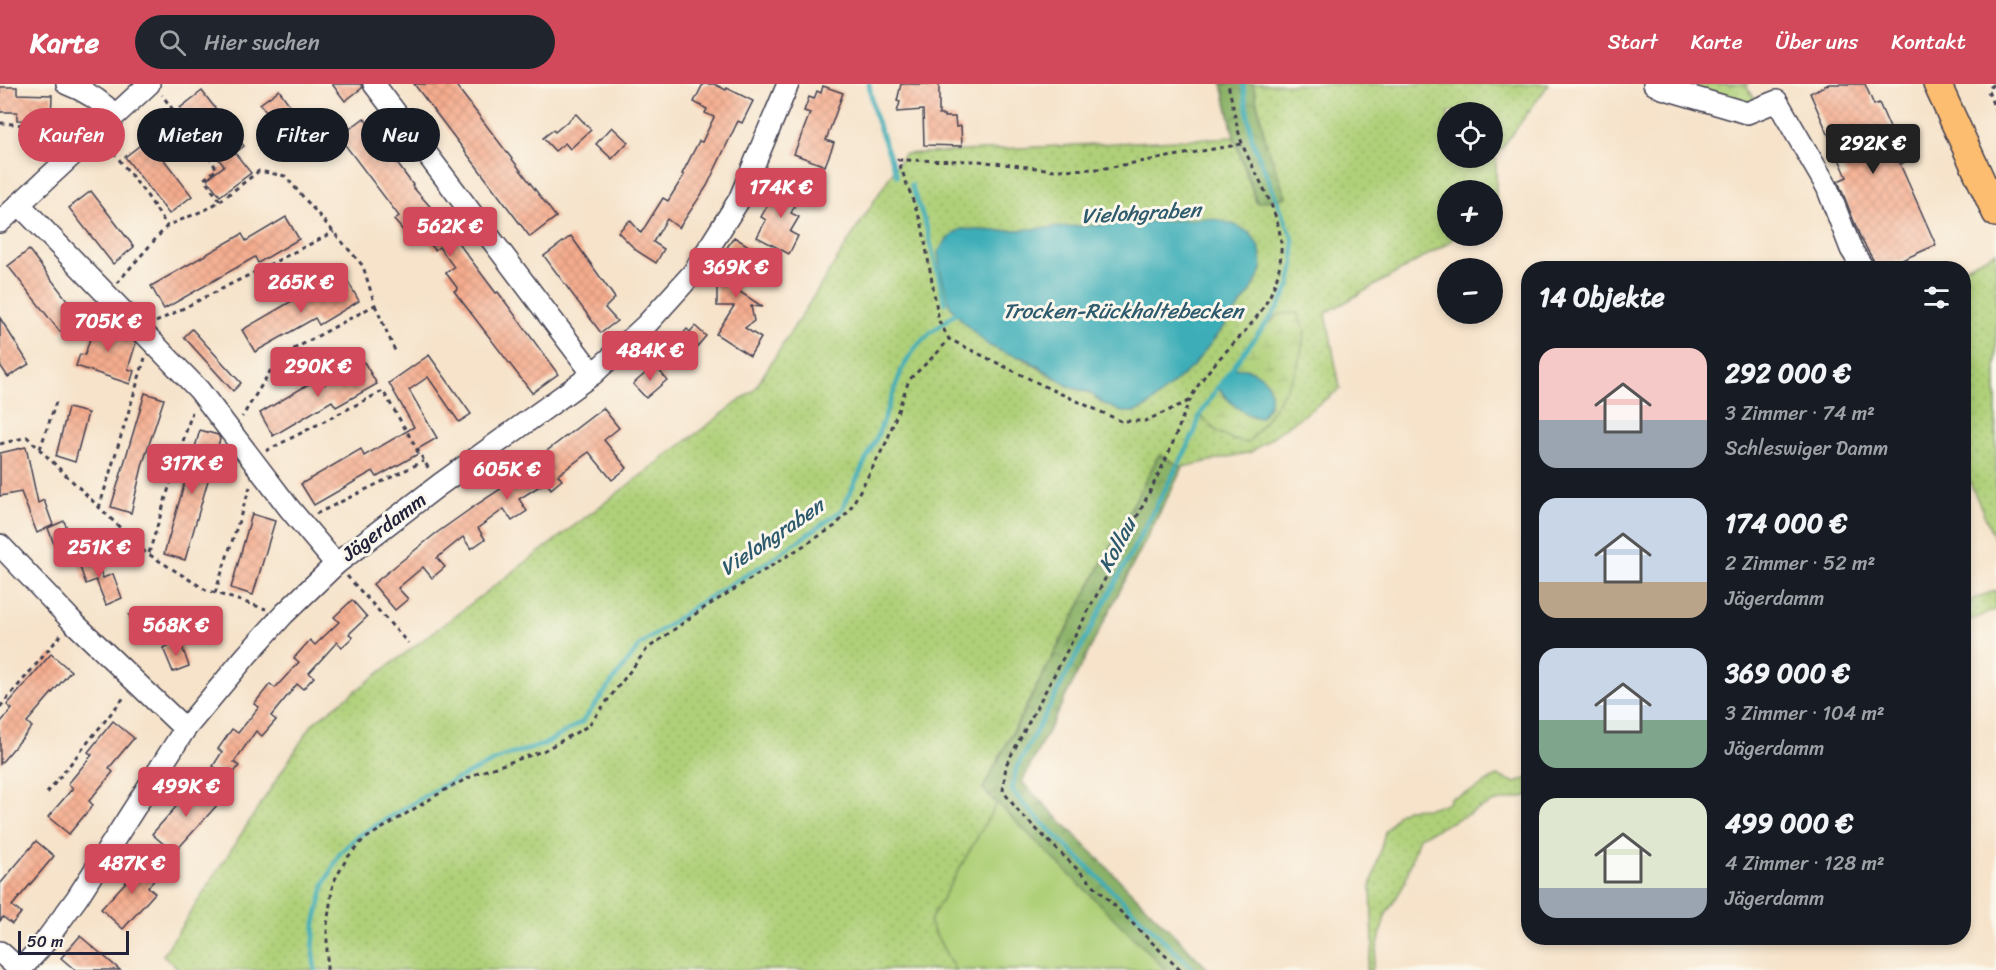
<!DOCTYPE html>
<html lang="de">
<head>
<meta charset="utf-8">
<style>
  :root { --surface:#171b24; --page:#20242c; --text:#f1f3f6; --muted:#9ea1a6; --accent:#d1495b }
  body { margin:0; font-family:Sriracha,sans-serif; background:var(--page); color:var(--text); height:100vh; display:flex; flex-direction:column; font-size:22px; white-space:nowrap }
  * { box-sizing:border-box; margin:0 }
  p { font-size:20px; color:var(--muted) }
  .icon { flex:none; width:33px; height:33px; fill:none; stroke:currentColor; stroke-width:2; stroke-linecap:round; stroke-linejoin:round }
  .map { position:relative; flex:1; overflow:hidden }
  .details { position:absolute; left:1521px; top:177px; width:450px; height:684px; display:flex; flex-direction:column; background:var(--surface); border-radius:24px; box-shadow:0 3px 9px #0003 }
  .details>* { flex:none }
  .hud { position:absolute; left:18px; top:24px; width:570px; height:54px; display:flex; gap:12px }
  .buttons { position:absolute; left:1437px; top:18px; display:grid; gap:12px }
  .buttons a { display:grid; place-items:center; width:66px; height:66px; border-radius:50%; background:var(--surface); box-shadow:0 3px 9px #0003; font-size:30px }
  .scale { position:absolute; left:18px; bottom:15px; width:111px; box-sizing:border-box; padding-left:6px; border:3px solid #22223b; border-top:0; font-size:16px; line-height:21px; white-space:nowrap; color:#22223b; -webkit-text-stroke:4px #fbf7ec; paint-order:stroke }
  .price { position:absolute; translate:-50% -51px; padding:0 14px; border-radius:6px; background:var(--accent); color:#fff; font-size:20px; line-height:39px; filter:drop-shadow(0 2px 3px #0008) }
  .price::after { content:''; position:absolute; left:50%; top:36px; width:18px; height:14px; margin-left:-9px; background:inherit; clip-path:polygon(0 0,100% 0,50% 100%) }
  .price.current { background:#222; color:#fff }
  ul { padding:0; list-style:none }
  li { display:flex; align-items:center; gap:18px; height:150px; padding:0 18px }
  li span { display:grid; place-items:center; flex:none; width:168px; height:120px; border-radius:18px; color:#555 }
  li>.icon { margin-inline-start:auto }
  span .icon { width:72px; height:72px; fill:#fffc; stroke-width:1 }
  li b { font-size:26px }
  h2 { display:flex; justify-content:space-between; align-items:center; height:72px; padding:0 18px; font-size:26px }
  .pill { padding:0 21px; border-radius:27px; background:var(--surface); box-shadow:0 3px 9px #0003; font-size:21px; line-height:54px }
  .pill.current { background:var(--accent); color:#fff }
  header { display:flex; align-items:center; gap:36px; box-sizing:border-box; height:84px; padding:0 30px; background:var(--accent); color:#fff }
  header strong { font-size:28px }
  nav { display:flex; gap:33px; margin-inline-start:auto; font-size:21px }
  .search { width:420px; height:54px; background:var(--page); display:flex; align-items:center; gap:15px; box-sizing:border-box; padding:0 21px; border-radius:33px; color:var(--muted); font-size:22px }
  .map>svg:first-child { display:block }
  .grass { fill:url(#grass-dots); stroke:#68795a; stroke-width:1.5; fill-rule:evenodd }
  .forest { fill:url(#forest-crowns); stroke:#566a52; stroke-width:1.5 }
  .wetland { fill:url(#wetland-marsh); stroke:#68795a; stroke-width:1.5 }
  .pitch { fill:#afd078; stroke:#68795a; stroke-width:1.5 }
  .water { fill:#3daeb8; stroke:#30687a; stroke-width:1.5 }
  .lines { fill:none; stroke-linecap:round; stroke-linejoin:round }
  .stream { stroke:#3daeb8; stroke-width:4.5 }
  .building { fill:url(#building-cross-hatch) }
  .minor-casing { stroke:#423f50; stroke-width:24 }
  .major-casing { stroke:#423f50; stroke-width:30 }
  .path { stroke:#423f50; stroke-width:3; stroke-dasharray:4.5 4.5; stroke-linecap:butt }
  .minor { stroke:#fff; stroke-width:21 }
  .major { stroke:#fcbd6f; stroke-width:27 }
  .labels { text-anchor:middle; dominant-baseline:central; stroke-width:6; stroke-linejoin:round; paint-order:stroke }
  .street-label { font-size:20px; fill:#22223b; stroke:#fbf7ec }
  .water-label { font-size:21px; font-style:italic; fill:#2d5a6d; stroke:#fbf7ec }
</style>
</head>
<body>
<header>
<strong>Karte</strong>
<div class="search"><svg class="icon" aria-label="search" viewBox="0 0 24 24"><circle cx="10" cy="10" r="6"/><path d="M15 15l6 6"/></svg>Hier suchen</div>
<nav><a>Start</a><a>Karte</a><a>Über uns</a><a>Kontakt</a></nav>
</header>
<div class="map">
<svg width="1996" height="886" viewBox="0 0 1996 886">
  <defs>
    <pattern id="grass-dots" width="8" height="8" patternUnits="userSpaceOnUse" patternTransform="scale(1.5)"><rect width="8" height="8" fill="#afd078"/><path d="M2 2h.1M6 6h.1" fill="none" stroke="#96b269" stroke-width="1.8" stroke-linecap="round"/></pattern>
    <pattern id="forest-crowns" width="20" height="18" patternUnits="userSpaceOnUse" patternTransform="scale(1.5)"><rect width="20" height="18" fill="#8bb268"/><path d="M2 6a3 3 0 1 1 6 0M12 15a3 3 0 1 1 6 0" fill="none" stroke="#719057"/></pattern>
    <pattern id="wetland-marsh" width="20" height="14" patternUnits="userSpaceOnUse" patternTransform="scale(1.5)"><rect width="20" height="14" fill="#afd078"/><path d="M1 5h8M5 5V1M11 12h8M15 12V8" fill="none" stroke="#96b269"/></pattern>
    <pattern id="building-cross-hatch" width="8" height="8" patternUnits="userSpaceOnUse" patternTransform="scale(1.5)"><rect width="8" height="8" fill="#f5ac8d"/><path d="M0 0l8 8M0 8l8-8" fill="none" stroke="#d2947b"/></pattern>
  </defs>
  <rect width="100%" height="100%" fill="#fbf7ec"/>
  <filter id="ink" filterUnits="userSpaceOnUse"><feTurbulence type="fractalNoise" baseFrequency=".0167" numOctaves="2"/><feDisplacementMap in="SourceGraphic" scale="12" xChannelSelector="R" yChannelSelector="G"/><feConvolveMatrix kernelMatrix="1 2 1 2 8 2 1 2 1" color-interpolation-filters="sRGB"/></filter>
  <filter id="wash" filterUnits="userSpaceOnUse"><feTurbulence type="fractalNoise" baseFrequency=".008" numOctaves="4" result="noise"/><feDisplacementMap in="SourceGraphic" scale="24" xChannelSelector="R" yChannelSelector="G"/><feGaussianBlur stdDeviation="1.35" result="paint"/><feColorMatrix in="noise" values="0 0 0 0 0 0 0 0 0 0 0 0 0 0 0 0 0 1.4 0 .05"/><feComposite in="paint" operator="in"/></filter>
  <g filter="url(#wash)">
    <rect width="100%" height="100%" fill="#f6e3ca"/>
    <g class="grass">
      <path d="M 1253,0 L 1549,0 L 1496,72 L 1496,121 L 1493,124 L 1492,106 L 1448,106 L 1448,152 L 1457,152 L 1445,161 L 1326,229 L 1340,305 L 1251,368 L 1183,383 L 1159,371 L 983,704 L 1166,886 L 180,886 L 163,871 L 313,639 L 754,306 L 904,70 L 1234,53 L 1256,118 L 1285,113 L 1265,55 ZM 1448,28 L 1492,28 L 1492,74 L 1448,74 ZM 961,145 L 998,147 L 1193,282 L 1148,322 L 1136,328 L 1104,320 L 1090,309 L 1070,303 L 964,239 L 950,222 Z"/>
      <path d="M 1679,0 L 1748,0 L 1746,2 L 1764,28 Z"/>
      <path d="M 1996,168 L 1996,458 L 1964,385 L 1963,184 Z"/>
      <path d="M 1996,506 L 1996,526 L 1964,539 L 1964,519 Z"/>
      <path d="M 1498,692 L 1516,699 L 1528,694 L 1528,712 L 1492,719 L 1419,753 L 1404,801 L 1385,832 L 1372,886 L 1366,886 L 1373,862 L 1371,802 L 1385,748 L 1397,731 L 1406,725 L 1428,724 L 1448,719 L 1450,714 C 1459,711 1469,709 1478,704 C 1485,699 1489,695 1498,692 Z"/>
    </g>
    <g class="forest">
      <path d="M 1222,0 L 1253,0 L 1265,55 L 1286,113 L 1257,119 L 1234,53 Z"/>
      <path d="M 1159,371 L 1183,383 L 1022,698 L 1209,886 L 1166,886 L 983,705 Z"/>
    </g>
    <path class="wetland" d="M 1297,229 L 1305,247 L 1298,283 L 1282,312 L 1249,359 C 1225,356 1217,349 1200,331 L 1218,303 L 1226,314 L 1250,286 L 1232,284 L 1264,243 L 1280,230 Z"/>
    <path class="pitch" d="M 997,719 L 1166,886 L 955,886 L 929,838 Z"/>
    <g class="water">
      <path d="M 1206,134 L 1219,136 L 1238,142 L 1251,150 L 1260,165 L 1262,186 L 1250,209 L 1193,282 L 1148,322 L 1136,328 L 1122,328 L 1104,320 L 1090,309 L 1070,303 L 1027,275 L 1005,269 L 988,261 L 964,239 L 950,222 L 940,186 L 938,168 L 947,155 L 961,145 L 998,147 Z"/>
      <path d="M 1232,284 C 1238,285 1246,284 1252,287 C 1273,296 1277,319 1259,334 C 1241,330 1229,318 1218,303 Z"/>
    </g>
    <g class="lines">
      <g class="stream">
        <path d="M 869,0 L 874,29 L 897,92"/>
        <path d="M 911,101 L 926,141 L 945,219"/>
        <path d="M 315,886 L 313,869 L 315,840 L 324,801 L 340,769 L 358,752 L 442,702 L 505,672 L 543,661 L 582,638 L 640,561 L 695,522 L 771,476 L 841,427 L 877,353 L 902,285 L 915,264 L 930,249 L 956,229 L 957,224"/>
        <path d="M 1194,886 L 1025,722 L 1012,706 L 1016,685 L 1185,368 L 1195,347 L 1200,331 L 1218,303 L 1279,222 L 1290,201 L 1294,179 L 1293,155 L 1252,56 L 1243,0"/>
      </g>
    </g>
    <g id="blocks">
      <g class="building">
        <path d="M 332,0 L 361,0 L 362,4 L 345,17 Z"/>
        <path d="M 414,0 L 455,0 L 556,133 L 530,153 Z"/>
        <path d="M 703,0 L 714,0 L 726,6 L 727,4 L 753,17 L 742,39 L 738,37 L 707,102 L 679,144 L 667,135 L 653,158 L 664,165 L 656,179 L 637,167 L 618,148 L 630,136 L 641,149 L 663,114 L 668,117 L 684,91 L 682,90 L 699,57 L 702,58 L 714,33 L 705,29 L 707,25 L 694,18 Z"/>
        <path d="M 901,0 L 939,0 L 939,31 L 944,31 L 944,33 L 955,33 L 956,43 L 961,42 L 962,62 L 924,61 L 923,26 L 897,28 L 900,18 L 897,17 Z"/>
        <path d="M 1829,0 L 1865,0 L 1874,21 L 1879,19 L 1905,78 L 1900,80 L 1936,161 L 1884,184 L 1876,184 L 1874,177 L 1861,155 L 1838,97 L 1847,93 L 1810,9 Z"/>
        <path d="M 823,2 L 843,9 L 826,56 L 834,59 L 825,82 L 794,70 L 810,29 L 804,27 L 809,13 L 814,15 L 817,7 L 821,9 Z"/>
        <path d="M 0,3 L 17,3 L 17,10 L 52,11 L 51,37 L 17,36 L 17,28 L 0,28 Z"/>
        <path d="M 279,6 L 299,34 L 289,42 L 279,29 L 271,35 L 260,20 Z"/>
        <path d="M 202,7 L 244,62 L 235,69 L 251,89 L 220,112 L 207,95 L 224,82 L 180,24 Z"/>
        <path d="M 576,30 L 591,46 L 570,65 L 565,59 L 555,67 L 543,54 L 553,46 L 555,48 Z"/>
        <path d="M 364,34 L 413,101 L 412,102 L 435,128 L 496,209 L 498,208 L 558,290 L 532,309 L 454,207 L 458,205 L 446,189 L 454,183 L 439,163 L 435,166 L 417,143 L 407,151 L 394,136 L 399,132 L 339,53 Z"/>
        <path d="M 612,43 L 628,58 L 612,75 L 596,60 Z"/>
        <path d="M 148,55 L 192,112 L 169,130 L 125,73 Z"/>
        <path d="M 788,96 L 804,104 L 791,129 L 799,133 L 790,148 L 798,152 L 789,170 L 757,153 L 766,136 L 761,133 L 774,110 L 779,113 Z"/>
        <path d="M 91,107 L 134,163 L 113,180 L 69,124 Z"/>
        <path d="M 286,133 L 299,155 L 258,179 L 255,173 L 164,225 L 151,202 L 242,150 L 246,157 Z"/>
        <path d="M 571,152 L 615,214 L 605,224 L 617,237 L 601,249 L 544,172 Z"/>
        <path d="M 734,153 L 755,166 L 743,186 L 747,189 L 737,206 L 763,223 L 751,222 L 754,237 L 745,244 L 761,254 L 750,272 L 716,250 L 734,222 L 717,222 L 717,203 L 712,200 L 730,172 L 724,168 Z"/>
        <path d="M 29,166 L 80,233 L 60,248 L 8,182 Z"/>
        <path d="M 346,194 L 359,217 L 319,241 L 315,234 L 255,268 L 242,246 L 302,211 L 305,217 Z"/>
        <path d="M 97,232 L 110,236 L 106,247 L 132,255 L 136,259 L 128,285 L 134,287 L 130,300 L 76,282 L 80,270 L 85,271 Z"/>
        <path d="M 0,234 L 29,280 L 8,293 L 0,281 Z"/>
        <path d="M 695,242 L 706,252 L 684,278 L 670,265 L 687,245 L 690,248 Z"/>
        <path d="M 192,245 L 241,299 L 233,307 L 184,253 Z"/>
        <path d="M 429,271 L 471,330 L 459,338 L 428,293 L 409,306 L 437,354 L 416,366 L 418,370 L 377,393 L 373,387 L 314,421 L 301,400 L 361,365 L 364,372 L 414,343 L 389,299 Z"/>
        <path d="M 364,278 L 377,300 L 336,323 L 332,317 L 273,352 L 260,329 L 319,294 L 323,301 Z"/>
        <path d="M 655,281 L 667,296 L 646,314 L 633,300 Z"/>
        <path d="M 145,309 L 164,315 L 143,379 L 131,429 L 111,423 Z"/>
        <path d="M 68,324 L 88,329 L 75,378 L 56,372 Z"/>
        <path d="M 603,324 L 619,344 L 604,356 L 627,384 L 612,396 L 589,368 L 558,391 L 562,396 L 551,405 L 546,398 L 519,415 L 527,427 L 512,437 L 504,425 L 478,444 L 485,455 L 471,465 L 463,453 L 437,474 L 445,483 L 432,494 L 423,483 L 398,504 L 408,515 L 395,526 L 373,500 L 435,450 L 476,421 L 534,383 L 531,379 Z"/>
        <path d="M 200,346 L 218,351 L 220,355 L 185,476 L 164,470 Z"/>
        <path d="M 26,363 L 38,419 L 44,416 L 53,441 L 37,449 L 21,408 L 0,412 L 0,369 Z"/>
        <path d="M 252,430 L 275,437 L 253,511 L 231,504 Z"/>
        <path d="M 64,437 L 73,459 L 56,466 L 48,444 Z"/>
        <path d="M 93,469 L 103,494 L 113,490 L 122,514 L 106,521 L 96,496 L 86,500 L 77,475 Z"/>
        <path d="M 352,516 L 367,533 L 349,550 L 353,553 L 342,563 L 337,558 L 309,589 L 314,593 L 303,605 L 297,600 L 271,632 L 276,636 L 262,652 L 256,647 L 234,678 L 239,682 L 230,694 L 213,682 L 222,668 L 218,665 L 232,645 L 238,649 L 259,623 L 254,620 L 270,600 L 275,604 L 299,578 L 294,574 L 310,556 L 315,561 L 339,538 L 334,533 Z"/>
        <path d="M 146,525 L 155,549 L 139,556 L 129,531 Z"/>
        <path d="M 180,557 L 189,582 L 173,588 L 163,564 Z"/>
        <path d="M 51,570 L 71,587 L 27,638 L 32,643 L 0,680 L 0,639 L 12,625 L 7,621 Z"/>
        <path d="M 113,637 L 134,654 L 109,684 L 113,688 L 89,717 L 93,721 L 69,750 L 48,733 L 73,704 L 68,700 L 92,671 L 88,668 Z"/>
        <path d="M 197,699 L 219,719 L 174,769 L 152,750 Z"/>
        <path d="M 36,757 L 54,772 L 12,822 L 21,829 L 12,840 L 3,833 L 0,837 L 0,800 Z"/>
        <path d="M 147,775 L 162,788 L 148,803 L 155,809 L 123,845 L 101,825 Z"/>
        <path d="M 80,852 L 99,868 L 120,886 L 75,886 L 61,874 Z"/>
      </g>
    </g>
  </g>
  <g filter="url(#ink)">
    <use href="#blocks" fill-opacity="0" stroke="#423f50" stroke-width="1.5"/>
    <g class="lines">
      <g class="minor-casing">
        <g id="minor">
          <path d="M 67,0 C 86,7 100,16 115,31"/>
          <path d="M 374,0 L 593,290"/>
          <path d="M 1654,0 L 1662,4 L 1747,29 L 1777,17 L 1827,103 L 1851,165 L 1863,184"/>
          <path d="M 19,120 L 199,306 L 289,424 L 336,480"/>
          <path d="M 0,138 L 149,0"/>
          <path d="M 0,461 L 72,537 L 185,645"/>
          <path d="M 0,868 L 20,886"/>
          <path d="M 20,886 L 41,863 L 77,814 L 185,645 L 246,572 L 284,530 L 336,480 L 439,401 L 593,290 L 646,241 L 693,189 L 739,116 L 788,0"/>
        </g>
      </g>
      <g class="major-casing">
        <path id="major" d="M 1937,0 L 1996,129"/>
      </g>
      <g class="path">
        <path d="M 1993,0 L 1988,7 L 1996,28"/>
        <path d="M 0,39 L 50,43 L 80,35 L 83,38"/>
        <path d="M 108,61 L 148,113 L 167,142"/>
        <path d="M 220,117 L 259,87 L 285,92 L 363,182 L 375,221 L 279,273 L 242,333"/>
        <path d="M 117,199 L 167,142 L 207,125 L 220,117 L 204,95 L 217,85 L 162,11"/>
        <path d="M 375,221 L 396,269"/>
        <path d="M 156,238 L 334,148"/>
        <path d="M 1189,317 L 1145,337 L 1121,337 L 1046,303 L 949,255 L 939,237 L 922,141 L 898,76 L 978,77 L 1054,86 L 1100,85 L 1242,60"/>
        <path d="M 0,360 L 27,353 L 145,468 L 206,506 L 266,525"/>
        <path d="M 40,365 L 57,315"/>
        <path d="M 266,367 L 383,307 L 430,387"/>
        <path d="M 99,424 L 145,274"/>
        <path d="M 316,430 L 424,377"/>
        <path d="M 149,469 L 192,328"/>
        <path d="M 347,492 L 408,559"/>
        <path d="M 215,509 L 250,403"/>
        <path d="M 0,623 L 61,551"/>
        <path d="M 47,709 L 125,612"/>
        <path d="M 327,886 L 327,841 L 333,799 L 347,774 L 363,756 L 445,706 L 478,689 L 543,667 L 588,642 L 647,565 L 701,526 L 835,442 L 849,427 L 887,357 L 909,296 L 939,267 L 949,255"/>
        <path d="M 1180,886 L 1019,728 L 1003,707 L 1006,681 C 1059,581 1114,481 1164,379 C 1174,359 1180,337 1190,316 C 1217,260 1277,240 1281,168 C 1283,131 1257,95 1243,62 C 1236,43 1233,20 1228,0"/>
      </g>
      <use href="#minor" class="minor"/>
      <use href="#major" class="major"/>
    </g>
  </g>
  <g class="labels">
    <g class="street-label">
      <text transform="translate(384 443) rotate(-37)">Jägerdamm</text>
    </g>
    <g class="water-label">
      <text transform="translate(1141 129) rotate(-3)">Vielohgraben</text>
      <text x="1123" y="227">Trocken-Rückhaltebecken</text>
      <text transform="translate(772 453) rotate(-34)">Vielohgraben</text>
      <text transform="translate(1117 461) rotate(-62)">Kollau</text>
    </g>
  </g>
</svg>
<div class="buttons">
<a><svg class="icon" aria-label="locate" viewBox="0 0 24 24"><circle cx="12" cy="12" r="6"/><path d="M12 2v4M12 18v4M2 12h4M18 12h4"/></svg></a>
<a>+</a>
<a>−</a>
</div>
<div class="scale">50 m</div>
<b class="price current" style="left:1873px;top:91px">292K €</b>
<b class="price" style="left:781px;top:135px">174K €</b>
<b class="price" style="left:450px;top:174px">562K €</b>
<b class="price" style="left:736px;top:215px">369K €</b>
<b class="price" style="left:301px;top:230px">265K €</b>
<b class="price" style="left:108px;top:269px">705K €</b>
<b class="price" style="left:650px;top:298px">484K €</b>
<b class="price" style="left:318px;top:314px">290K €</b>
<b class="price" style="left:192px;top:411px">317K €</b>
<b class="price" style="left:507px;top:417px">605K €</b>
<b class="price" style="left:99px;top:495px">251K €</b>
<b class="price" style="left:176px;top:573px">568K €</b>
<b class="price" style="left:186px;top:734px">499K €</b>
<b class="price" style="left:132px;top:811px">487K €</b>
<div class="hud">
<a class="pill current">Kaufen</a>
<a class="pill">Mieten</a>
<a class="pill">Filter</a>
<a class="pill">Neu</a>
</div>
<section class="details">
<h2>14 Objekte<svg class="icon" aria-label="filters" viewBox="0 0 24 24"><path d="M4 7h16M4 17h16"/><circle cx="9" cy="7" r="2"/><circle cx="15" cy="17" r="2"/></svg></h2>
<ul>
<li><span style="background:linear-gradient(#f6c9c9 60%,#9aa5b1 0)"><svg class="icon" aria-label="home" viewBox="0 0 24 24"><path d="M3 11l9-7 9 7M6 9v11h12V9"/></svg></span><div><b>292 000 €</b><p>3 Zimmer · 74 m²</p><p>Schleswiger Damm</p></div></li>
<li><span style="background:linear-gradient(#c9d6e8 70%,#b9a48a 0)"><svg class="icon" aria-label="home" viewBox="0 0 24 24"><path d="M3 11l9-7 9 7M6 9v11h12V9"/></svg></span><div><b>174 000 €</b><p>2 Zimmer · 52 m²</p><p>Jägerdamm</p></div></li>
<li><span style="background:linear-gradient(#c9d6e8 60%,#7fa58c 0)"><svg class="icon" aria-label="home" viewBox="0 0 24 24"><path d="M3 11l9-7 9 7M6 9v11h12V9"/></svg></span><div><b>369 000 €</b><p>3 Zimmer · 104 m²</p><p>Jägerdamm</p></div></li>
<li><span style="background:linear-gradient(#dfe7d0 75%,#9aa5b1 0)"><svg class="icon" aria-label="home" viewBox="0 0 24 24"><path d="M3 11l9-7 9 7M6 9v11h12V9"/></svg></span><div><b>499 000 €</b><p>4 Zimmer · 128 m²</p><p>Jägerdamm</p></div></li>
</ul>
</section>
</div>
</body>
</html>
